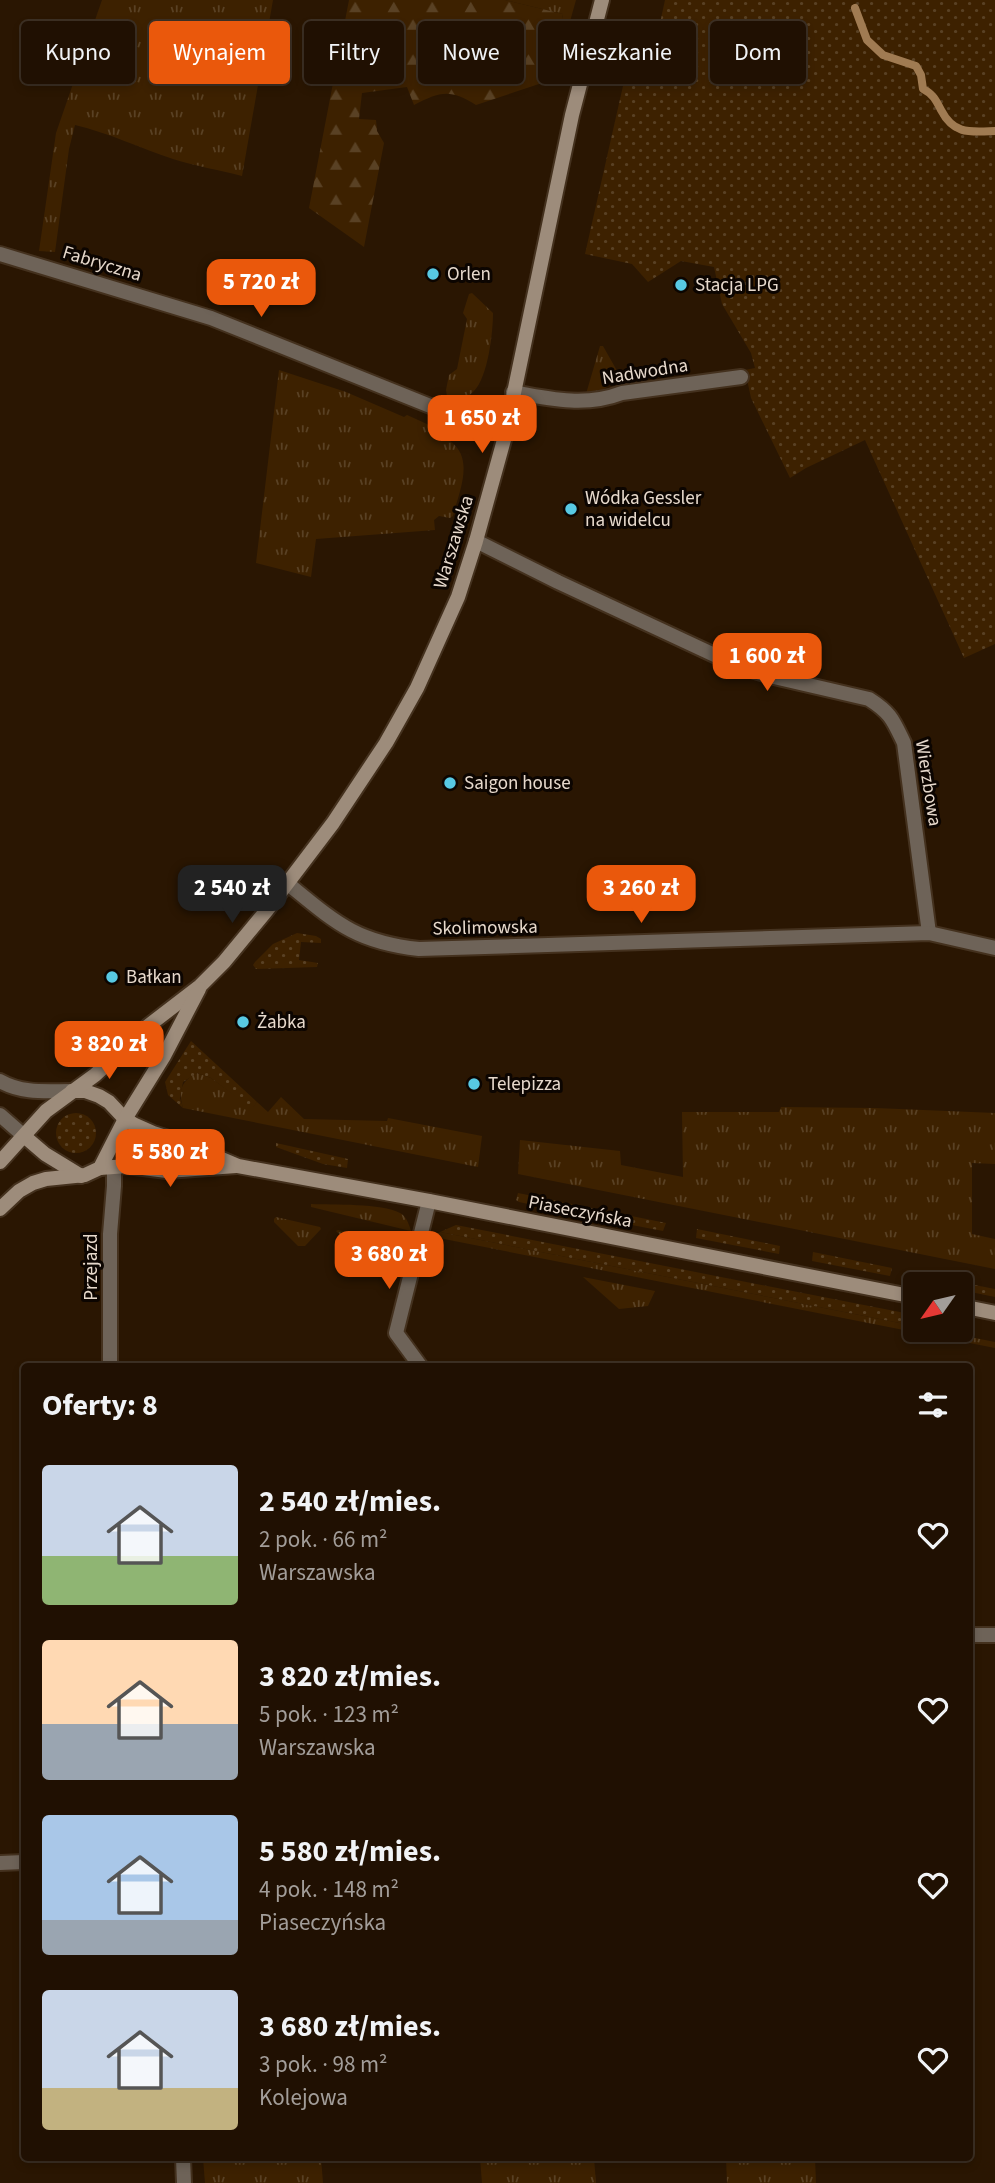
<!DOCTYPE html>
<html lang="pl">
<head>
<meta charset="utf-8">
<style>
  :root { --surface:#201002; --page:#2d1e11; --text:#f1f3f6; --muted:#a29d99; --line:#3d3024; --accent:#ea580c }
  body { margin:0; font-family:"Source Sans 3",sans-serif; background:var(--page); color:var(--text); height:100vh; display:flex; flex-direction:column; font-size:26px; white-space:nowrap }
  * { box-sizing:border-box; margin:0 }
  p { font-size:23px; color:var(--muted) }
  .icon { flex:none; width:38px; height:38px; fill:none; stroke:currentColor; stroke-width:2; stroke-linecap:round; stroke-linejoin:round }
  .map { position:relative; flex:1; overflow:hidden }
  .side { position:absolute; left:21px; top:1363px; width:952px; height:798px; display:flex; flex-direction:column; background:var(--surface); border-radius:7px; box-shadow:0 4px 10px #0003,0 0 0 2px var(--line) }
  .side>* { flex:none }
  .hud { position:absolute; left:21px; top:21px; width:954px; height:63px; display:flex; gap:14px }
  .needle { width:46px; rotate:236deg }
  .fabs { position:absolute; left:903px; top:1272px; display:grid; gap:14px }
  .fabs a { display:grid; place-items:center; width:70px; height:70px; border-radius:7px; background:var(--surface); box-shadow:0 4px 10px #0003,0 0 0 2px var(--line); font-size:35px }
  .price { position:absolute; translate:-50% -60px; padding:0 16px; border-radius:14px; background:var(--accent); color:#fff; font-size:23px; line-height:46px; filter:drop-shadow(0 2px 4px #0008) }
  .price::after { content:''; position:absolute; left:50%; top:42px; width:21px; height:16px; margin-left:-10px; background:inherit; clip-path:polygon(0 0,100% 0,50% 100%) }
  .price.selected { background:#222; color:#fff }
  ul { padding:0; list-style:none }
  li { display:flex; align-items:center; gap:21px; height:175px; padding:0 21px }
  li span { display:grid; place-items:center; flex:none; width:196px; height:140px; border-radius:7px; color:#555 }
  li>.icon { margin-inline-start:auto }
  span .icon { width:84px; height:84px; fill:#fffc; stroke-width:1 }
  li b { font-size:30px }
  h2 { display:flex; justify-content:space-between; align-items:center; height:84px; padding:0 21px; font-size:30px }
  .tag { padding:0 24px; border-radius:7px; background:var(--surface); box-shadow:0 4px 10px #0003,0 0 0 2px var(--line); font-size:24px; line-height:63px }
  .tag.selected { background:var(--accent); color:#fff }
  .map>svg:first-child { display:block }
  .grass { fill:url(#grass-tufts) }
  .forest { fill:url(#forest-firs) }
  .park { fill:url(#park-dots) }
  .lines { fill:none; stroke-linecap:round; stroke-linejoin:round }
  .stream { stroke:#a07b52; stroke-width:8 }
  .minor-casing { stroke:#44311e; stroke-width:18 }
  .tertiary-casing { stroke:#44311e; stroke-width:18 }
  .secondary-casing { stroke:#44311e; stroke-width:18 }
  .minor { stroke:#6e6358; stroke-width:14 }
  .tertiary { stroke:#6e6358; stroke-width:14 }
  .secondary { stroke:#9d8c7b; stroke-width:14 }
  .poi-dot { fill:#58c9e3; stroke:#0c0501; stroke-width:2.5 }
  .labels { text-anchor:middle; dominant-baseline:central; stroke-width:6; stroke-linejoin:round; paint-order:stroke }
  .street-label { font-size:19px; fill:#e7d9cc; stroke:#0c0501 }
  .poi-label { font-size:19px; fill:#e7d9cc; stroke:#0c0501; text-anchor:start }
</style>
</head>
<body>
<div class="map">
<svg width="995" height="2183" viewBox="0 0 995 2183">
  <defs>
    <pattern id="grass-tufts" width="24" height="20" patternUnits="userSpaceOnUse" patternTransform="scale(1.75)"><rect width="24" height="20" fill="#3d2100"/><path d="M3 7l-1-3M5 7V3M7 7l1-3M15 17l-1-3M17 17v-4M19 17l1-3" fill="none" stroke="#594124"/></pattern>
    <pattern id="forest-firs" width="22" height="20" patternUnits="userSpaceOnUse" patternTransform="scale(1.75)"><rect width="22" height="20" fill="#3d2100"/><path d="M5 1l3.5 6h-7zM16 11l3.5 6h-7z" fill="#594124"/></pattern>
    <pattern id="park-dots" width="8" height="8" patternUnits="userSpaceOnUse" patternTransform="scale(1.75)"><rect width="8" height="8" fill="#3d2100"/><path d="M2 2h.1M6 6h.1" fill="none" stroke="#594124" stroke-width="1.8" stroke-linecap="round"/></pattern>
  </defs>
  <rect width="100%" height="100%" fill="#2a1602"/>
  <g class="grass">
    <path d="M 102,0 L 273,0 L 242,176 C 219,170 195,166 173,159 C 140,148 109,133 75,125 L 69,149 L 55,252 L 39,251 L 56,133 Z"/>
    <path d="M 505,0 L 576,0 L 565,39 L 559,34 L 563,14 Z"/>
    <path d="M 472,293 L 493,313 C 493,332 488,377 474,391 C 469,397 461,398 453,400 L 447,396 L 446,390 L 449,375 L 457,369 L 467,319 L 463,313 L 469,294 Z"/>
    <path d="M 600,346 L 603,346 L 616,369 L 619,370 C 613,385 603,393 586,394 Z"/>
    <path d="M 279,370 L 346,392 L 404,417 L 407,415 L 449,434 L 450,441 C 475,459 459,491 453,516 L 450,518 L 439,516 L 434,520 L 435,530 L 316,539 L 311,577 L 256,563 Z"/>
    <path d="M 197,1073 L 211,1078 L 252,1108 L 257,1102 L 268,1112 L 281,1097 L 304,1119 L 387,1121 L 388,1118 L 482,1136 L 478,1167 L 183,1108 C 178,1091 181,1081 197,1073 Z"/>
    <path d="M 781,1107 L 875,1108 L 995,1113 L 995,1164 L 972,1163 L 972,1234 L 995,1239 L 995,1269 L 518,1174 L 520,1140 L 620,1151 L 621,1165 L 683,1177 L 682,1112 L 779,1112 Z"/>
    <path d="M 518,1193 L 582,1206 L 580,1215 L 519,1202 L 516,1200 Z"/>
    <path d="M 311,1204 C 333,1205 381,1203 400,1213 C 406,1216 409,1224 411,1231 L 311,1207 Z"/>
    <path d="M 276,1217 L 320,1227 L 321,1229 L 305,1246 L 298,1246 L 274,1222 L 274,1219 Z"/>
    <path d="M 338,1230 L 396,1245 L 399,1249 L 395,1275 L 389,1280 L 385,1280 L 336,1231 Z"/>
    <path d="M 440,1232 L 915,1326 L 915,1330 L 935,1330 L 995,1342 L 995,1348 L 434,1237 Z"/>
    <path d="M 583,1277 L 655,1291 L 648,1306 L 619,1309 Z"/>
    <path d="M 203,2158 L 321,2158 L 323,2183 L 205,2183 Z"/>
    <path d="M 480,2158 L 594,2158 L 596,2183 L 482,2183 Z"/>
    <path d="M 726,2158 L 815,2158 L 816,2183 L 727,2183 Z"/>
  </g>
  <path class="forest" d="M 349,0 L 505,0 L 563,14 L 548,81 L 476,105 C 450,88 439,92 414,105 L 407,87 L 362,93 L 359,119 L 376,120 L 377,131 L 384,143 L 364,247 L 309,208 Z"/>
  <g class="park">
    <path d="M 665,0 L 995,0 L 995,644 L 964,658 L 865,440 L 806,468 L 790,478 L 751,398 L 745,370 L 755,368 L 751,353 L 722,304 L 714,267 L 681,261 L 648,282 L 632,264 L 585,254 L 637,24 L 660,23 Z"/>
    <path d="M 297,933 L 316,936 L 321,939 L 321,943 L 301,942 L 299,960 L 318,963 L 317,967 L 256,969 L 253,965 L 255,962 L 273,944 Z"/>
    <path d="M 191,1041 L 257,1102 L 252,1109 L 211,1078 L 197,1073 L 183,1082 L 180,1098 L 183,1108 L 168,1095 L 165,1082 Z"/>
    <circle cx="76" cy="1133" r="20"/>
    <path d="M 276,1143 L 348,1159 L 347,1168 L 323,1164 L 276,1147 Z"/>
    <path d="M 582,1206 L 666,1223 L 663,1231 L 580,1215 Z"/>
    <path d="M 456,1225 L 915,1315 L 915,1326 L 440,1232 Z"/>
    <path d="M 697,1229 L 780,1246 L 779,1254 L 696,1238 Z"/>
    <path d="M 813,1252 L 892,1268 L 890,1276 L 812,1261 Z"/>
    <path d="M 924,1275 L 995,1289 L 995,1297 L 961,1290 L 961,1284 L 924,1283 Z"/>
  </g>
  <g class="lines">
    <path class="stream" d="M 855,8 L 867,40 L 883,55 L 916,66 L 921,75 L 923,89 C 933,94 936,100 941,110 C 954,135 970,132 995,131"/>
    <g class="minor-casing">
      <g id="minor">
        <path d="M 0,254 L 211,318 L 505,436"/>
        <path d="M 513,392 C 550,399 586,407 622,393 L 741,377"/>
        <path d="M 476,541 L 558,582 L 738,666 L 774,677 L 869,699 C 891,713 893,720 904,743 L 929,933"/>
        <path d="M 287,883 C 335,922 355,942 419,949 L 929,933 L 995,948"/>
        <path d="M 110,1367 L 110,1234 L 114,1186 L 114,1167"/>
        <path d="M 421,1367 L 396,1333 L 429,1201"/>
        <path d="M 970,1635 L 995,1635"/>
        <path d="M 0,1863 L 24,1862"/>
        <path d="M 183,2158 L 184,2183"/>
      </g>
    </g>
    <g class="tertiary-casing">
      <g id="tertiary">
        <path d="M 0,1081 C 23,1094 46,1091 72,1091"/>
        <path d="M 0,1115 L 24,1136"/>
      </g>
    </g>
    <g class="secondary-casing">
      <g id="secondary">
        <path d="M 72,1091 L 85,1091 L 99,1096 L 109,1102 L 125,1119 L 135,1125 L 153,1133 L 184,1143 L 238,1166 L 429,1201 L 915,1297"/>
        <path d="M 24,1136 L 45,1154 L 81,1176"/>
        <path d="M 0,1162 L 46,1111 L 95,1075 L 148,1026 L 200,986 L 224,962 L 267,910 L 333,823 L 386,743 L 417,688 L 458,597 L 476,541 L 505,436 L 572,115 L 602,0"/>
        <path d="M 100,1168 L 127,1166 L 167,1171 L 236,1166"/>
        <path d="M 0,1209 L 19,1191 L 33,1183 L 46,1179 L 85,1175 L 100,1168 L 125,1119 L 164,1056 L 199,989"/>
        <path d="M 961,1306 L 995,1313"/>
      </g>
    </g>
    <use href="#minor" class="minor"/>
    <use href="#tertiary" class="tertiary"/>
    <use href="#secondary" class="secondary"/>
  </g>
  <g class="poi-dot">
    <circle cx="433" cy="274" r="7"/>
    <circle cx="681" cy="285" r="7"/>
    <circle cx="571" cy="509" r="7"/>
    <circle cx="450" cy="783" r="7"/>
    <circle cx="112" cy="977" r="7"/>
    <circle cx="243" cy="1022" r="7"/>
    <circle cx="474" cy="1084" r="7"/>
  </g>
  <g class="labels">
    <g class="street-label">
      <text transform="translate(102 264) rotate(17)">Fabryczna</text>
      <text transform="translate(645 372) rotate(-9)">Nadwodna</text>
      <text transform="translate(454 542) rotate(-73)">Warszawska</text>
      <text transform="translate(928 783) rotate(81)">Wierzbowa</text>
      <text transform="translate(485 928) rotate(-1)">Skolimowska</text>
      <text transform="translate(580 1212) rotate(11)">Piaseczyńska</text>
      <text transform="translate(91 1267) rotate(-90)">Przejazd</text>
    </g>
    <g class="poi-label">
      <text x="447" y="274">Orlen</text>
      <text x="695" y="285">Stacja LPG</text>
      <text x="585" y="498">Wódka Gessler<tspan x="585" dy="22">na widelcu</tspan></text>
      <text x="464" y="783">Saigon house</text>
      <text x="126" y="977">Bałkan</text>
      <text x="257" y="1022">Żabka</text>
      <text x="488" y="1084">Telepizza</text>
    </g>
  </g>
</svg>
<div class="fabs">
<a><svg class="needle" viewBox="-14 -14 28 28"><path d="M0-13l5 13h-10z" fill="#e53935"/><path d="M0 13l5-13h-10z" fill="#a29d99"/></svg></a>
</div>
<b class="price" style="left:261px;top:319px">5 720 zł</b>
<b class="price" style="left:482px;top:455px">1 650 zł</b>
<b class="price" style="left:767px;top:693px">1 600 zł</b>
<b class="price selected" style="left:232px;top:925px">2 540 zł</b>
<b class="price" style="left:641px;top:925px">3 260 zł</b>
<b class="price" style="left:109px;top:1081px">3 820 zł</b>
<b class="price" style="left:170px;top:1189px">5 580 zł</b>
<b class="price" style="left:389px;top:1291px">3 680 zł</b>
<div class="hud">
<a class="tag">Kupno</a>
<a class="tag selected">Wynajem</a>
<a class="tag">Filtry</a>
<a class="tag">Nowe</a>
<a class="tag">Mieszkanie</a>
<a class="tag">Dom</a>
</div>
<section class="side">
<h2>Oferty: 8<svg class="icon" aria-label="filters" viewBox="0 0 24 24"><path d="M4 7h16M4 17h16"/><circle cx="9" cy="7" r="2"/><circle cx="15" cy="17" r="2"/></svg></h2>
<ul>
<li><span style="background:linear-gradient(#c9d6e8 65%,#8fb573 0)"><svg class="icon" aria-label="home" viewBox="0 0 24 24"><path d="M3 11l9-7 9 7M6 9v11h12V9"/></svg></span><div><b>2 540 zł/mies.</b><p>2 pok. · 66 m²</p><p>Warszawska</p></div><svg class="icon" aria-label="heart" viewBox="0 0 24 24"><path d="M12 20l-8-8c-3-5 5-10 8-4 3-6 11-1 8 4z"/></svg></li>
<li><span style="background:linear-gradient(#ffd9b3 60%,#9aa5b1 0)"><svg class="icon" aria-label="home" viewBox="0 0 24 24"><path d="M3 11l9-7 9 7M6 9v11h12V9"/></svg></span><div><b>3 820 zł/mies.</b><p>5 pok. · 123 m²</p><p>Warszawska</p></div><svg class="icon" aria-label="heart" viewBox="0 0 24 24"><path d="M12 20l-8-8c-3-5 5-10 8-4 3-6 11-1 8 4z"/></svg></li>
<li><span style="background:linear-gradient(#a9c7e8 75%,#9aa5b1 0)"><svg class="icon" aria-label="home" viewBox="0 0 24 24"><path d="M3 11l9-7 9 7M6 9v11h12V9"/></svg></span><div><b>5 580 zł/mies.</b><p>4 pok. · 148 m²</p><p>Piaseczyńska</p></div><svg class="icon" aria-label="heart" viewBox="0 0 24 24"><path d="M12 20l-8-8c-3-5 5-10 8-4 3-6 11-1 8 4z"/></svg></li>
<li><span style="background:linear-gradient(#c9d6e8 70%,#c2b280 0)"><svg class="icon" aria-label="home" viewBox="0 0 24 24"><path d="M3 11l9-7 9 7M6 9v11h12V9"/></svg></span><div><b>3 680 zł/mies.</b><p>3 pok. · 98 m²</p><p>Kolejowa</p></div><svg class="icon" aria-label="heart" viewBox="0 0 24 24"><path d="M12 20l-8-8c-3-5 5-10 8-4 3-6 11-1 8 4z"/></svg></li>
</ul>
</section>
</div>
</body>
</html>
